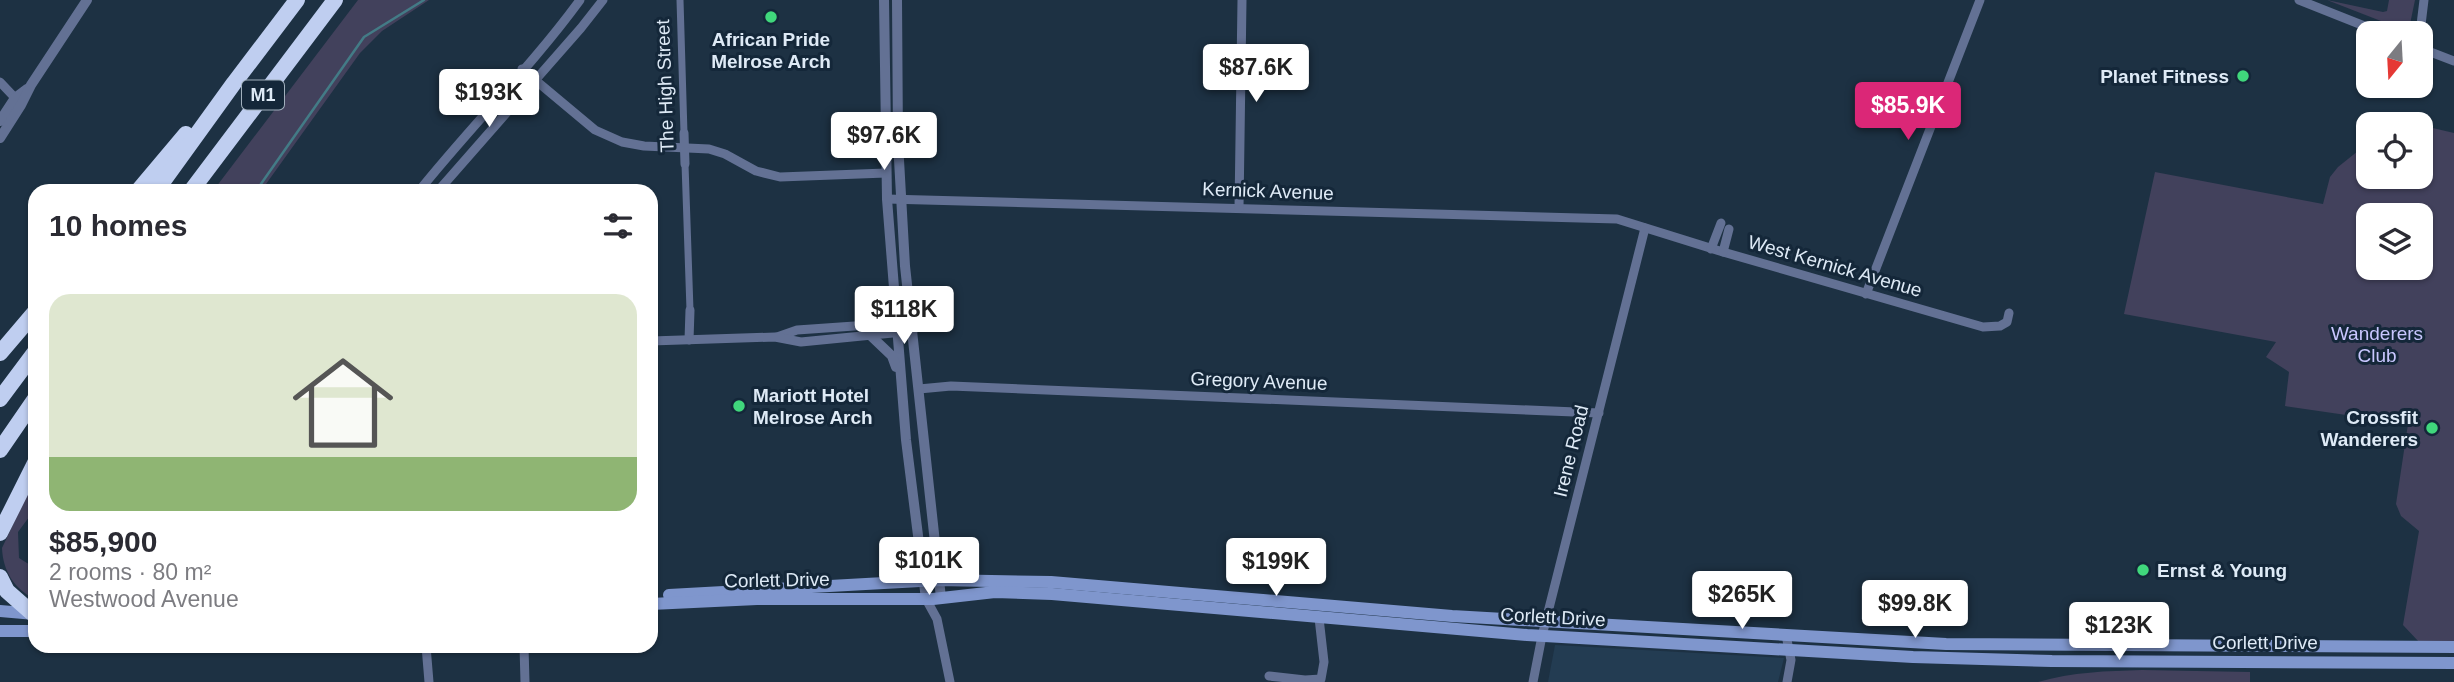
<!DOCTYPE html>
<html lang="en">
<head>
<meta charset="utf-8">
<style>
  :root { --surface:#fff; --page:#f7f7f7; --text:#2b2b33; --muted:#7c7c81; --accent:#db2777 }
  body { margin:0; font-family:Helvetica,sans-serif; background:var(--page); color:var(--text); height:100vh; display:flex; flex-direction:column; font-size:26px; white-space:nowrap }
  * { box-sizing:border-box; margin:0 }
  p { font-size:23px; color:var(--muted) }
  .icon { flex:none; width:38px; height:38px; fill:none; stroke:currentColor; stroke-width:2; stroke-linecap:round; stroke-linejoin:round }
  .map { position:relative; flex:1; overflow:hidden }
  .side { position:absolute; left:28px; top:184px; width:630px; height:469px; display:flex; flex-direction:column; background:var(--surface); border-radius:21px; box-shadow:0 2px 5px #0004 }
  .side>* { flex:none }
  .needle { width:46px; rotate:198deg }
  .controls { position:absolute; left:2356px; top:21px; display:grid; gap:14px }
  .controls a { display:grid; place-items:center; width:77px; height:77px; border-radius:14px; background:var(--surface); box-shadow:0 2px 5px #0004; font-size:35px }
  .price { position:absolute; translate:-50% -60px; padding:0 16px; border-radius:7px; background:#fff; color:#222; font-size:23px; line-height:46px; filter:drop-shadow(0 2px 4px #0008) }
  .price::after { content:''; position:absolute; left:50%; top:42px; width:21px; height:16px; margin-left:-10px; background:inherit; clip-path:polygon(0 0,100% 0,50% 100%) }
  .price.selected { background:var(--accent); color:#fff }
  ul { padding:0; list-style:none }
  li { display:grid; align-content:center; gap:14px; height:371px; padding:0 21px }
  li span { display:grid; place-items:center; height:217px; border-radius:21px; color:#555 }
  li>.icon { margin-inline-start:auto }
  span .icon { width:126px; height:126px; fill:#fffc; stroke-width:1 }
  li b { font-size:30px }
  h2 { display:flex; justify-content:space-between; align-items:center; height:84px; padding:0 21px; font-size:30px }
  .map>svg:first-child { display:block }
  .built { fill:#233c52 }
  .green { fill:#42415c; fill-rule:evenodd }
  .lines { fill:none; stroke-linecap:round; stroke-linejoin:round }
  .stream { stroke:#437b86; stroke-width:2.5 }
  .pedestrian { stroke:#637194; stroke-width:7 }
  .minor { stroke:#637194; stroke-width:9 }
  .tertiary { stroke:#637194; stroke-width:10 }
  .secondary { stroke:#7f96cd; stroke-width:12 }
  .motorway { stroke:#bfcef0; stroke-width:16 }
  .poi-dot { fill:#40d77c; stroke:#142739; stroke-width:2.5 }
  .labels { text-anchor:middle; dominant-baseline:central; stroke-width:6; stroke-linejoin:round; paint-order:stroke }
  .shield { fill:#142739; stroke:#a1b0bd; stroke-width:2 }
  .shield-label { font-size:18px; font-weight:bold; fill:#deeaf6 }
  .poi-label { font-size:19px; font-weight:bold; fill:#deeaf6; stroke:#142739; text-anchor:end }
  .street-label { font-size:19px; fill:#deeaf6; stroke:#142739 }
  .park-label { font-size:19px; fill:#c9c7ff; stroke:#142739 }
</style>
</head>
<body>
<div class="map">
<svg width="2454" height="682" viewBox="0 0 2454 682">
  <rect width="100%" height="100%" fill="#1d3143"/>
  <path class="built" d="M 1555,645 L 1784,658 L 1778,682 L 1548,682 Z"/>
  <g class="green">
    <path d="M 358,0 L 429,0 L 382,31 L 360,53 L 261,191 L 213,191 Z"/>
    <path d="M 2327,0 L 2383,12 L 2387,11 L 2389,0 L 2415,0 L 2409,29 L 2404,30 Z"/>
    <path d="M 2420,125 L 2454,133 L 2454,641 L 2419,642 L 2403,625 L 2419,531 L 2401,516 L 2396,504 L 2408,424 L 2285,406 L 2289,372 L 2266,357 L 2276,342 L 2124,314 L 2155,172 L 2323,204 L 2330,177 L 2338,167 L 2368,143 L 2368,177 L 2420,177 ZM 2368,215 L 2420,215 L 2420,268 L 2368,268 Z"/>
    <path d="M 35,478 L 35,509 L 18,532 L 19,558 L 35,568 L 35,599 C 14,589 3,571 2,548 Z"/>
    <path d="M 2142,670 L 2250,672 L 2250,682 L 2038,682 C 2072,672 2107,671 2142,670 Z"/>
  </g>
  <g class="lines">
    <path class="stream" d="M 256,191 L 364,37 L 424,0"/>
    <g class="pedestrian">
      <path d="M 680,0 L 684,133"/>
      <path d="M 685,164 L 690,310"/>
    </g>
    <g class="minor">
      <path d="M 2299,0 L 2382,33"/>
      <path d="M 2420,33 L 2424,0"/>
      <path d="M 2420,48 L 2454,61"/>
      <path d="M 522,69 L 595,130 L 622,142 L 644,146 L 709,149 L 725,154 L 756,171 L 780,177 L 886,173"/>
      <path d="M 0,82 L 18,101"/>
      <path d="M 1913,114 L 1932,122"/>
      <path d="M 684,133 L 685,164"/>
      <path d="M 419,191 C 471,126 531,67 580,0"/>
      <path d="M 438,191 L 581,28 L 603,0"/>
      <path d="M 887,199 L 1617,219 L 1723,252 L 1983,327 L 2000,326 L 2007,322 L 2009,313"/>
      <path d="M 1239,208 L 1242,0"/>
      <path d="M 1711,249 L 1721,223"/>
      <path d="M 1723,252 L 1729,229"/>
      <path d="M 1866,294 L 1980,0"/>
      <path d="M 777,337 L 797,330 L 912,322"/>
      <path d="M 689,340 L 690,310"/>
      <path d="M 651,341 L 775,337 L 801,342 L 913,331"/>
      <path d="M 919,389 L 951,386 L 1599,413"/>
      <path d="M 926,599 L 937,619 L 950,682"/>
      <path d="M 1786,635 L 1791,660 L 1787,682"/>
      <path d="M 426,646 L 429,682"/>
      <path d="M 524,646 L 525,682"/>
      <path d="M 1269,676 L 1305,680 L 1321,679 L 1324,662 L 1319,618"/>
      <path d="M 1533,682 L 1542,636 L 1645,228"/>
    </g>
    <g class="tertiary">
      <path d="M 884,0 L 887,199 L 906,440 L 926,599"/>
      <path d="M 897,0 L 898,142 L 905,266 L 941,598"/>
      <path d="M 0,121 L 15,98 L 27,89"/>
      <path d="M 0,138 L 21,105 L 31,85 L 87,0"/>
      <path d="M 874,325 L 896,300"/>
      <path d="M 871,336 L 892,356 L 896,367"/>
    </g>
    <g class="secondary">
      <path d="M 669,595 L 938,580 L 1051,582 L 1452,616 L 1946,644 L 2454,647"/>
      <path d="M 651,604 L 757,599 L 933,599 L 995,592 L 1052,594 L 1527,635 L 1913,657 L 2052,661 L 2454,663"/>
      <path d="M 0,611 L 35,614"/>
      <path d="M 0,631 L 35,631"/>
    </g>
    <g class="motorway">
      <path d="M 138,191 L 186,134"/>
      <path d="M 156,191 L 234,83 L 297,0"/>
      <path d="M 191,191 L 335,0"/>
      <path d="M 0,353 L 35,312"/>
      <path d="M 0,399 L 35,352"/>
      <path d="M 0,450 L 35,399"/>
      <path d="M 0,533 L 35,463"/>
      <path d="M 0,577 L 7,591 L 32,613"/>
    </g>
  </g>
  <g class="poi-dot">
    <circle cx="771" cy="17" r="7"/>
    <circle cx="2243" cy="76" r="7"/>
    <circle cx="739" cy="406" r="7"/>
    <circle cx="2432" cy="428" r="7"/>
    <circle cx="2143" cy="570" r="7"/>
  </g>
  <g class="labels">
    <rect class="shield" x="242" y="80.5" width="42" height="29" rx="5"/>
    <g class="shield-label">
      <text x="263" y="95">M1</text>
    </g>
    <g class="poi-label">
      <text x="771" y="39" text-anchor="middle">African Pride<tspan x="771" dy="22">Melrose Arch</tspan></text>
      <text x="2229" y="76">Planet Fitness</text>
      <text x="753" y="395" text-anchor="start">Mariott Hotel<tspan x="753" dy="22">Melrose Arch</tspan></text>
      <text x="2418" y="417">Crossfit<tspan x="2418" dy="22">Wanderers</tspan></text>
      <text x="2157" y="570" text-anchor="start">Ernst &amp; Young</text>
    </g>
    <g class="street-label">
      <text transform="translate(665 86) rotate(-92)">The High Street</text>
      <text transform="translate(1268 191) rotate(2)">Kernick Avenue</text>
      <text transform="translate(1835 266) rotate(16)">West Kernick Avenue</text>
      <text transform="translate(1259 381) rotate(2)">Gregory Avenue</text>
      <text transform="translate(1571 451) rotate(-76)">Irene Road</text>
      <text transform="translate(777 580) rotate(-1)">Corlett Drive</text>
      <text transform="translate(1553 617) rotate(3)">Corlett Drive</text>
      <text x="2265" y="642">Corlett Drive</text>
    </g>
    <g class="park-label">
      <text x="2377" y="333">Wanderers<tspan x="2377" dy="22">Club</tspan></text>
    </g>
  </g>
</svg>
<div class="controls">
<a><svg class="needle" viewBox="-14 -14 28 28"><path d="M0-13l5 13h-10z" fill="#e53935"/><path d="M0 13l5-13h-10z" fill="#7c7c81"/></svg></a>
<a><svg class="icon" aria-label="locate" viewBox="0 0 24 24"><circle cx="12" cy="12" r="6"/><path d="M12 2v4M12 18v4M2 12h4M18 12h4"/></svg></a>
<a><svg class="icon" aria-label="layers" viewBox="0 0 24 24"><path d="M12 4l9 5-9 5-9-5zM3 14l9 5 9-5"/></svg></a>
</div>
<b class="price" style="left:1256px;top:104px">$87.6K</b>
<b class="price" style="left:489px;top:129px">$193K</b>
<b class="price selected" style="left:1908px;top:142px">$85.9K</b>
<b class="price" style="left:884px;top:172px">$97.6K</b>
<b class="price" style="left:904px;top:346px">$118K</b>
<b class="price" style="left:929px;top:597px">$101K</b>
<b class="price" style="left:1276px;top:598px">$199K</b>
<b class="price" style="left:1742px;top:631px">$265K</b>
<b class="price" style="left:1915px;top:640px">$99.8K</b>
<b class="price" style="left:2119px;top:662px">$123K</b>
<section class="side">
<h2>10 homes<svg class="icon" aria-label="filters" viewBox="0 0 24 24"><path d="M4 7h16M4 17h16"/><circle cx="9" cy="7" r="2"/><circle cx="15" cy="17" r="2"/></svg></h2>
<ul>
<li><span style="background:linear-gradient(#dfe7d0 75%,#8fb573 0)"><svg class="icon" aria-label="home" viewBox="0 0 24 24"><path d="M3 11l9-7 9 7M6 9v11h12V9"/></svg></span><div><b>$85,900</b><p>2 rooms · 80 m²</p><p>Westwood Avenue</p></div></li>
</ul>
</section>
</div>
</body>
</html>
